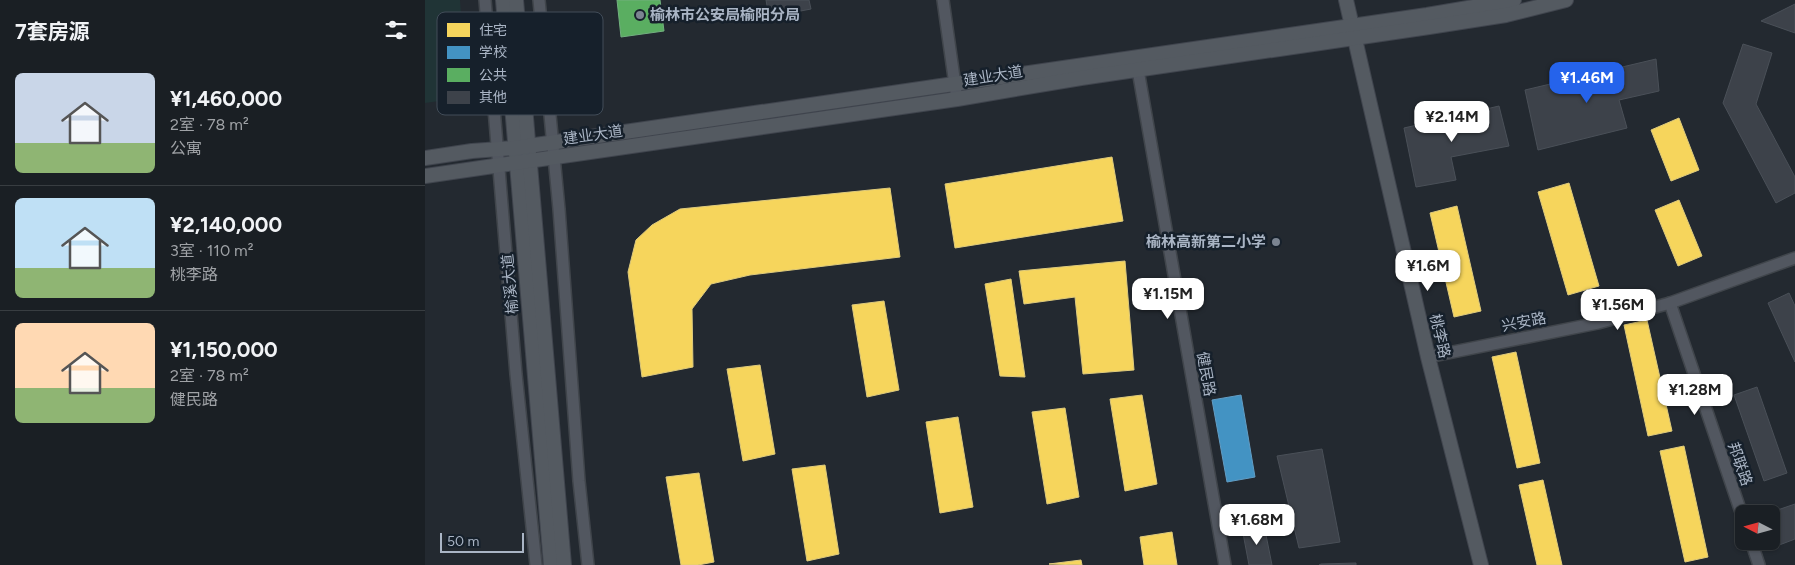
<!DOCTYPE html>
<html lang="zh">
<head>
<meta charset="utf-8">
<style>
  :root { --surface:#1a1f24; --page:#272c31; --text:#f1f3f6; --muted:#9fa2a6; --line:#383d41; --accent:#2563eb }
  body { margin:0; font-family:Figtree,"Noto Sans SC",sans-serif; background:var(--page); color:var(--text); height:100vh; display:flex; flex-direction:column; font-size:19px; white-space:nowrap }
  * { box-sizing:border-box; margin:0 }
  p { font-size:16px; color:var(--muted) }
  .icon { flex:none; width:28px; height:28px; fill:none; stroke:currentColor; stroke-width:2; stroke-linecap:round; stroke-linejoin:round }
  .map { position:relative; flex:1; overflow:hidden }
  .side { display:flex; flex-direction:column; background:var(--surface); width:425px }
  .side>* { flex:none }
  .needle { width:32px; rotate:276deg }
  .buttons { position:absolute; left:1310px; top:505px; display:grid; gap:10px }
  .buttons a { display:grid; place-items:center; width:45px; height:45px; border-radius:8px; background:var(--surface); box-shadow:0 1px 4px #0004,0 0 0 1px var(--line); font-size:25px }
  .scale { position:absolute; left:15px; bottom:12px; width:84px; box-sizing:border-box; padding-left:5px; border:2px solid #aab5c5; border-top:0; font-size:14px; line-height:18px; white-space:nowrap; color:#aab5c5; -webkit-text-stroke:4px #16202b; paint-order:stroke }
  .price { position:absolute; translate:-50% -42px; padding:0 11px; border-radius:10px; background:#fff; color:#222; font-size:16px; line-height:32px; filter:drop-shadow(0 1px 2px #0008) }
  .price::after { content:''; position:absolute; left:50%; top:30px; width:15px; height:11px; margin-left:-8px; background:inherit; clip-path:polygon(0 0,100% 0,50% 100%) }
  .price.on { background:var(--accent); color:#fff }
  ul { padding:0; list-style:none }
  li { display:flex; align-items:center; gap:15px; height:125px; padding:0 15px }
  li+li { border-top:1px solid var(--line) }
  li span { display:grid; place-items:center; flex:none; width:140px; height:100px; border-radius:8px; color:#555 }
  li>.icon { margin-inline-start:auto }
  span .icon { width:60px; height:60px; fill:#fffc; stroke-width:1 }
  li b { font-size:21px }
  h2 { display:flex; justify-content:space-between; align-items:center; height:60px; padding:0 15px; font-size:21px }
  main { display:flex; flex:1; min-height:0 }
  .map>svg:first-child { display:block }
  .green { fill:#203436 }
  .homes { fill:#f6d55c; stroke:#dfcb7c }
  .schools { fill:#4393c3; stroke:#629dc4 }
  .public { fill:#5aae61; stroke:#72b07f }
  .building { fill:#3d424a; stroke:#4a5058 }
  .lines { fill:none; stroke-linecap:round; stroke-linejoin:round }
  .minor-casing { stroke:#40454b; stroke-width:14 }
  .major-casing { stroke:#40454e; stroke-width:16 }
  .minor { stroke:#525760; stroke-width:11 }
  .major { stroke:#545a61; stroke-width:14 }
  .poi-dot { fill:#7b8491; stroke:#16202b; stroke-width:2 }
  .labels { text-anchor:middle; dominant-baseline:central; stroke-width:5; stroke-linejoin:round; paint-order:stroke }
  .poi-label { font-size:15px; font-weight:bold; fill:#aab5c5; stroke:#16202b; text-anchor:start }
  .street-label { font-size:15px; fill:#aab5c5; stroke:#16202b }
  .key { fill:#16202b; stroke:#424d59; stroke-width:1 }
  .key-label { font-size:14px; fill:#aab5c5 }
</style>
</head>
<body>
<main>
<section class="side">
<h2>7套房源<svg class="icon" aria-label="filters" viewBox="0 0 24 24"><path d="M4 7h16M4 17h16"/><circle cx="9" cy="7" r="2"/><circle cx="15" cy="17" r="2"/></svg></h2>
<ul>
<li><span style="background:linear-gradient(#c9d6e8 70%,#8fb573 0)"><svg class="icon" aria-label="home" viewBox="0 0 24 24"><path d="M3 11l9-7 9 7M6 9v11h12V9"/></svg></span><div><b>¥1,460,000</b><p>2室 · 78 m²</p><p>公寓</p></div></li>
<li><span style="background:linear-gradient(#bfe0f5 70%,#8fb573 0)"><svg class="icon" aria-label="home" viewBox="0 0 24 24"><path d="M3 11l9-7 9 7M6 9v11h12V9"/></svg></span><div><b>¥2,140,000</b><p>3室 · 110 m²</p><p>桃李路</p></div></li>
<li><span style="background:linear-gradient(#ffd9b3 65%,#8fb573 0)"><svg class="icon" aria-label="home" viewBox="0 0 24 24"><path d="M3 11l9-7 9 7M6 9v11h12V9"/></svg></span><div><b>¥1,150,000</b><p>2室 · 78 m²</p><p>健民路</p></div></li>
</ul>
</section>
<div class="map">
<svg width="1370" height="565" viewBox="0 0 1370 565">
  <rect width="100%" height="100%" fill="#232930"/>
  <path class="green" d="M 0,0 L 35,0 L 42,97 L 0,103 Z"/>
  <g class="homes">
    <path d="M 1254,118 L 1274,170 L 1246,181 L 1226,130 Z"/>
    <path d="M 687,157 L 698,221 L 530,248 L 520,184 Z"/>
    <path d="M 1144,183 L 1174,286 L 1143,295 L 1113,192 Z"/>
    <path d="M 465,188 L 475,257 L 325,275 L 286,284 L 267,309 L 268,367 L 217,377 L 203,272 L 211,240 L 227,225 L 255,209 Z"/>
    <path d="M 1254,200 L 1277,256 L 1253,266 L 1230,210 Z"/>
    <path d="M 1032,206 L 1056,311 L 1029,317 L 1005,213 Z"/>
    <path d="M 700,261 L 709,370 L 658,374 L 650,297 L 599,304 L 594,271 Z"/>
    <path d="M 586,279 L 600,377 L 575,376 L 560,284 Z"/>
    <path d="M 459,301 L 474,390 L 442,397 L 427,305 Z"/>
    <path d="M 1222,320 L 1247,431 L 1223,436 L 1199,325 Z"/>
    <path d="M 1091,352 L 1115,463 L 1092,468 L 1067,357 Z"/>
    <path d="M 335,365 L 350,454 L 318,461 L 302,369 Z"/>
    <path d="M 717,395 L 732,484 L 700,491 L 685,399 Z"/>
    <path d="M 640,408 L 654,497 L 622,504 L 607,412 Z"/>
    <path d="M 533,417 L 548,507 L 515,513 L 501,422 Z"/>
    <path d="M 1259,446 L 1283,557 L 1260,562 L 1235,451 Z"/>
    <path d="M 400,465 L 414,554 L 382,561 L 367,469 Z"/>
    <path d="M 274,473 L 289,562 L 273,565 L 256,565 L 241,477 Z"/>
    <path d="M 1118,480 L 1137,565 L 1112,565 L 1094,485 Z"/>
    <path d="M 747,532 L 752,565 L 719,565 L 715,537 Z"/>
    <path d="M 656,560 L 657,565 L 624,564 Z"/>
  </g>
  <path class="schools" d="M 816,395 L 830,477 L 802,482 L 787,400 Z"/>
  <path class="public" d="M 192,0 L 235,0 L 239,31 L 196,37 Z"/>
  <g class="building">
    <path d="M 341,0 L 384,0 L 386,9 L 344,17 Z"/>
    <path d="M 1370,4 L 1370,33 L 1336,21 Z"/>
    <path d="M 1318,44 L 1347,53 L 1331,104 L 1370,177 L 1370,193 L 1351,203 L 1298,103 Z"/>
    <path d="M 1231,59 L 1234,91 L 1194,100 L 1202,128 L 1113,150 L 1100,90 Z"/>
    <path d="M 1074,106 L 1084,146 L 1026,157 L 1031,180 L 991,187 L 979,128 Z"/>
    <path d="M 1364,293 L 1370,306 L 1370,362 L 1343,303 Z"/>
    <path d="M 1332,387 L 1362,473 L 1339,481 L 1309,395 Z"/>
    <path d="M 897,449 L 915,542 L 874,548 L 852,456 Z"/>
    <path d="M 1370,504 L 1370,539 L 1349,547 L 1346,540 L 1346,514 L 1341,514 Z"/>
    <path d="M 839,525 L 847,565 L 824,565 L 817,528 Z"/>
    <path d="M 931,563 L 931,565 L 894,565 L 896,564 Z"/>
  </g>
  <g class="lines">
    <g class="minor-casing">
      <g id="minor">
        <path d="M 60,0 L 91,374 L 111,565"/>
        <path d="M 114,0 L 134,209 L 154,481 L 163,565"/>
        <path d="M 518,0 L 532,99"/>
        <path d="M 713,70 L 800,565"/>
        <path d="M 1245,303 L 1319,521"/>
        <path d="M 1003,357 L 1173,323 L 1245,303 L 1370,258"/>
        <path d="M 1326,541 L 1334,565"/>
      </g>
    </g>
    <g class="major-casing">
      <g id="major">
        <path d="M 78,0 L 126,565"/>
        <path d="M 91,0 L 139,565"/>
        <path d="M 921,0 L 1003,357 L 1056,565"/>
        <path d="M 0,158 L 47,151 L 90,148 L 1002,15 L 1089,0"/>
        <path d="M 0,176 L 532,99 L 656,78 L 1004,27 L 1081,15 L 1141,0"/>
      </g>
    </g>
    <use href="#minor" class="minor"/>
    <use href="#major" class="major"/>
  </g>
  <g class="poi-dot">
    <circle cx="215" cy="15" r="5"/>
    <circle cx="851" cy="242" r="5"/>
  </g>
  <g class="labels">
    <g class="poi-label">
      <text x="225" y="15">榆林市公安局榆阳分局</text>
      <text x="841" y="242" text-anchor="end">榆林高新第二小学</text>
    </g>
    <g class="street-label">
      <text transform="translate(568 76) rotate(-9)">建业大道</text>
      <text transform="translate(168 135) rotate(-8)">建业大道</text>
      <text transform="translate(85 284) rotate(-95)">榆溪大道</text>
      <text transform="translate(1099 322) rotate(-11)">兴安路</text>
      <text transform="translate(1015 336) rotate(77)">桃李路</text>
      <text transform="translate(781 374) rotate(80)">健民路</text>
      <text transform="translate(1315 464) rotate(71)">邦联路</text>
    </g>
  </g>
  <rect x="12" y="12" width="166" height="103" rx="8" class="key"/>
  <rect x="22" y="23" width="23" height="14" fill="#f6d55c"/>
  <rect x="22" y="46" width="23" height="13" fill="#4393c3"/>
  <rect x="22" y="68" width="23" height="14" fill="#5aae61"/>
  <rect x="22" y="91" width="23" height="13" fill="#3d424a"/>
  <g class="key-label">
    <text x="54" y="35">住宅</text>
    <text x="54" y="57">学校</text>
    <text x="54" y="80">公共</text>
    <text x="54" y="102">其他</text>
  </g>
</svg>
<div class="buttons">
<a><svg class="needle" viewBox="-14 -14 28 28"><path d="M0-13l5 13h-10z" fill="#e53935"/><path d="M0 13l5-13h-10z" fill="#9fa2a6"/></svg></a>
</div>
<div class="scale">50 m</div>
<b class="price on" style="left:1162px;top:104px">¥1.46M</b>
<b class="price" style="left:1027px;top:143px">¥2.14M</b>
<b class="price" style="left:1003px;top:292px">¥1.6M</b>
<b class="price" style="left:743px;top:320px">¥1.15M</b>
<b class="price" style="left:1193px;top:331px">¥1.56M</b>
<b class="price" style="left:1270px;top:416px">¥1.28M</b>
<b class="price" style="left:832px;top:546px">¥1.68M</b>
</div>
</main>
</body>
</html>
